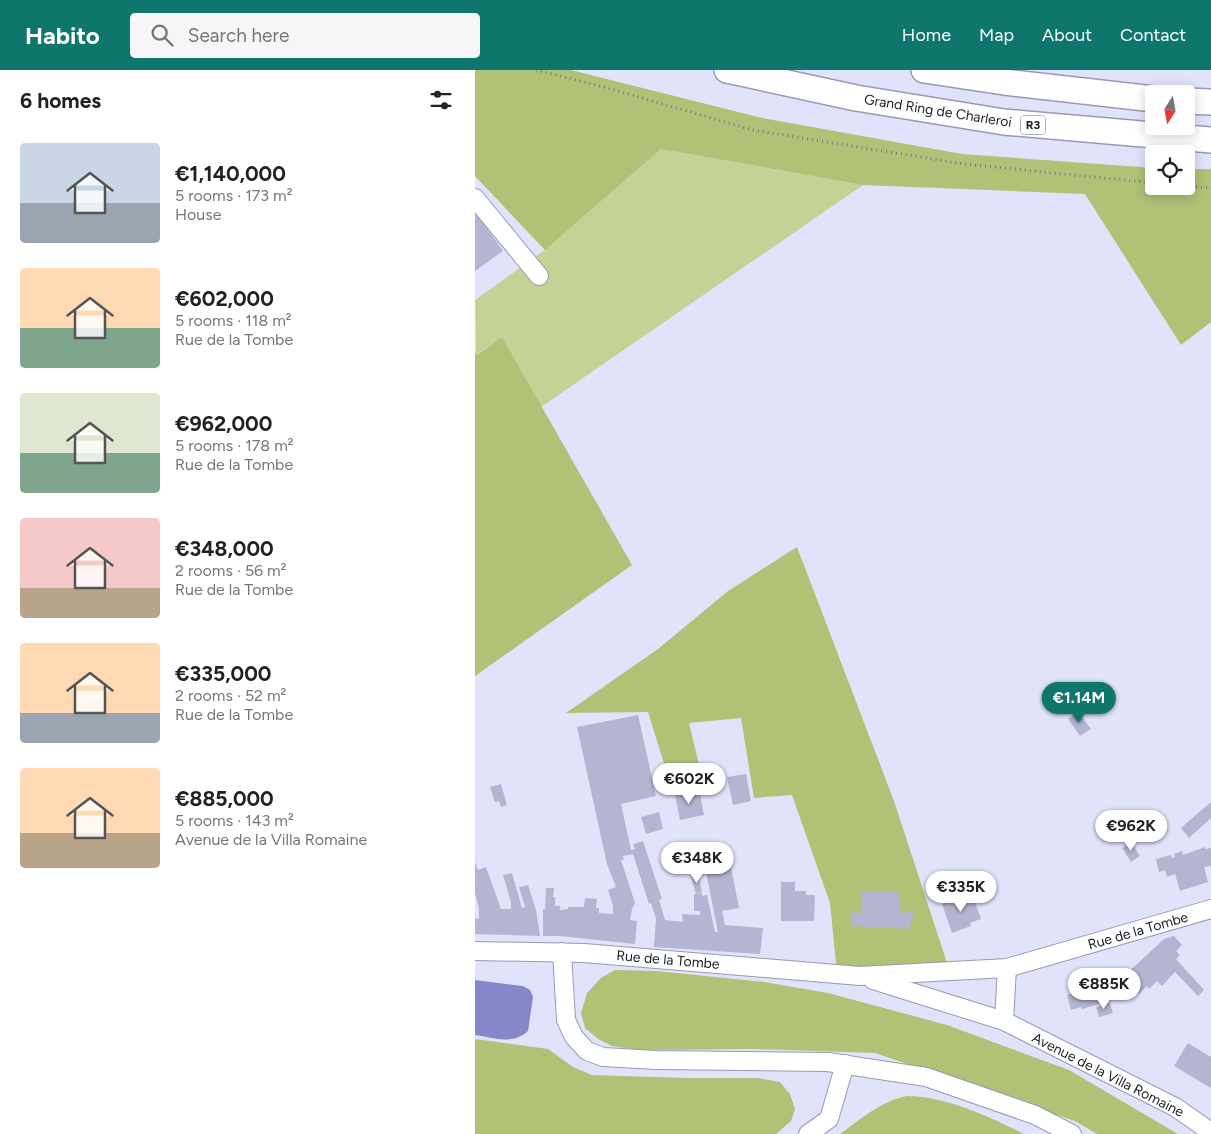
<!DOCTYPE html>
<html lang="en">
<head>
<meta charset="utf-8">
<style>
  :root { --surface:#fff; --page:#f6f6f6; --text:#222; --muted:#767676; --accent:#0f766e }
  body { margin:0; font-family:Figtree,sans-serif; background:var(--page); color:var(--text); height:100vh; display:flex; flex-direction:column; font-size:19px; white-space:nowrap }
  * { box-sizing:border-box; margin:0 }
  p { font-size:16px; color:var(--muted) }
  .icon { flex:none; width:28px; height:28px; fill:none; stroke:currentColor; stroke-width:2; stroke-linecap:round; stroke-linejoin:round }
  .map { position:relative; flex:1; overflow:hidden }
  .side { display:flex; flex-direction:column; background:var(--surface); width:475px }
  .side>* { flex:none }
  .needle { width:32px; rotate:191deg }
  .buttons { position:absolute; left:670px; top:15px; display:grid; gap:10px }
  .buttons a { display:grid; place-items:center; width:50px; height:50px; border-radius:5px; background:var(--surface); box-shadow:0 2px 12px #0003; font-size:25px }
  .price { position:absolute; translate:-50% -42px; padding:0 11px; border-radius:18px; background:#fff; color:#222; font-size:16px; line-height:32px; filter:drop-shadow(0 1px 2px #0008) }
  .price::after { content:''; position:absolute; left:50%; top:30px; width:15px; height:11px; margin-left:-8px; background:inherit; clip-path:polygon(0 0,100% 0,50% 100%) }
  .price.selected { background:var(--accent); color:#fff }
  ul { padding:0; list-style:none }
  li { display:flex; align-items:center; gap:15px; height:125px; padding:0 20px }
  li span { display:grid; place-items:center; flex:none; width:140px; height:100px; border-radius:5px; color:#555 }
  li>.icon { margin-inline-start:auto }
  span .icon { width:60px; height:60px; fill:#fffc; stroke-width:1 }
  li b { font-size:21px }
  h2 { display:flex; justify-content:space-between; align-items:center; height:60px; padding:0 20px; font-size:21px }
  header { display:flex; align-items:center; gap:30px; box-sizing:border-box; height:70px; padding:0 25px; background:var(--accent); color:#fff }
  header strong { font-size:24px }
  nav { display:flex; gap:28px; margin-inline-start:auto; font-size:18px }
  .search { width:350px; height:45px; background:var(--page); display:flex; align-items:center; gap:12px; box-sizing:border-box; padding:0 18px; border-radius:5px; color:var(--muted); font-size:19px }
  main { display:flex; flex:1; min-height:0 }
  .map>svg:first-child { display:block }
  .green { fill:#c3d395 }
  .forest { fill:#afc276 }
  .water { fill:#8686cb }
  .building { fill:#b4b5d3 }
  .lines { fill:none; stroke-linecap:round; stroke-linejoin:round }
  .minor-casing { stroke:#9899b5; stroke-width:20 }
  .highway-casing { stroke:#9899b5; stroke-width:28 }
  .path { stroke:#787a8a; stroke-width:3; stroke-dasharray:1 4; stroke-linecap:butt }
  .minor { stroke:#fff; stroke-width:18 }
  .highway { stroke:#fff; stroke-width:25 }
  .labels { text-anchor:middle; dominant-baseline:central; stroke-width:4; stroke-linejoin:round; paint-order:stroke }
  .shield { fill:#fff; stroke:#5e5f66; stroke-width:1 }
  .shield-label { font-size:12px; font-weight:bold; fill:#191a24 }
  .street-label { font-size:14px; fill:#191a24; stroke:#fff }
</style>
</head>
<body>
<header>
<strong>Habito</strong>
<div class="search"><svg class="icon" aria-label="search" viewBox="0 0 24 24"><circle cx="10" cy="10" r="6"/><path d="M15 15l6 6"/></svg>Search here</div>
<nav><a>Home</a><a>Map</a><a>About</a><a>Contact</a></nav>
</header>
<main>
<section class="side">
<h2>6 homes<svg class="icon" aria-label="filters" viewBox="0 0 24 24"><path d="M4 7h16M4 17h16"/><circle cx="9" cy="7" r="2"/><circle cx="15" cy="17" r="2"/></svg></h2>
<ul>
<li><span style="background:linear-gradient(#c9d6e8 60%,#9aa5b1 0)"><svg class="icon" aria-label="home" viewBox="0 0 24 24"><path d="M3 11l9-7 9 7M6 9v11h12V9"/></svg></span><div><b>€1,140,000</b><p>5 rooms · 173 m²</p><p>House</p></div></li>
<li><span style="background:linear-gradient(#ffd9b3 60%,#7fa58c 0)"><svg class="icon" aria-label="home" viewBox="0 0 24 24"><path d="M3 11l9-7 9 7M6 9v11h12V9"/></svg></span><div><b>€602,000</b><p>5 rooms · 118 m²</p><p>Rue de la Tombe</p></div></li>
<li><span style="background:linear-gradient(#dfe7d0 60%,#7fa58c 0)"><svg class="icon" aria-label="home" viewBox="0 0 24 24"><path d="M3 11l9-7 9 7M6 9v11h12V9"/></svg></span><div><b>€962,000</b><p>5 rooms · 178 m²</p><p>Rue de la Tombe</p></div></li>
<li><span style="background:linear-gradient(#f6c9c9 70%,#b9a48a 0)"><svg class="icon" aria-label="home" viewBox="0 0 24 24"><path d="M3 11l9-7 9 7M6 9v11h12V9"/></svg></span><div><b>€348,000</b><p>2 rooms · 56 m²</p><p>Rue de la Tombe</p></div></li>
<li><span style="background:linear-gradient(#ffd9b3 70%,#9aa5b1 0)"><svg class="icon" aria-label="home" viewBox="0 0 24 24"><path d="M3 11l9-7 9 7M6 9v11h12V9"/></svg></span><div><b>€335,000</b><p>2 rooms · 52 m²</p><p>Rue de la Tombe</p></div></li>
<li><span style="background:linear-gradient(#ffd9b3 65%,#b9a48a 0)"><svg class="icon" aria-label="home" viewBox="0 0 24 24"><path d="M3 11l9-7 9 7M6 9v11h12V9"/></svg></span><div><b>€885,000</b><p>5 rooms · 143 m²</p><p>Avenue de la Villa Romaine</p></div></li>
</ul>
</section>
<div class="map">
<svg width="736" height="1064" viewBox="0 0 736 1064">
  <rect width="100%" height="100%" fill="#e1e3fb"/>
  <path class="green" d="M 186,79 L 388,115 L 66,337 L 27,267 L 1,285 L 0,230 L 70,180 Z"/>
  <g class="forest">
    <path d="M 0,0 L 96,0 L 287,48 L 487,84 L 679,98 L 679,116 L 711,116 L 711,99 L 736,99 L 736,252 L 706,275 L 610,124 L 388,115 L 186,79 L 70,180 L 0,106 Z"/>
    <path d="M 27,267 L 157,495 L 0,606 L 0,283 L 2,285 Z"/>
    <path d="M 322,477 L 419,731 L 475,902 L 362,904 L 355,833 L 317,725 L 279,728 L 266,648 L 214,653 L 229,715 L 197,719 L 173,642 L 91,643 L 183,579 L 253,521 Z"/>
    <path d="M 140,900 L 182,901 L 289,912 L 353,923 L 472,955 L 594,1000 L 703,1064 L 622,1064 L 600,1051 L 400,983 L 277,979 L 163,980 L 137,976 L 123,969 L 110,958 L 106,943 L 112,923 L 126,908 Z"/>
    <path d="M 0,969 L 73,979 L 98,997 L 117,1005 L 211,1008 L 283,1008 L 305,1012 L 315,1024 L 320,1039 L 316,1051 L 301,1064 L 0,1064 Z"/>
    <path d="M 432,1026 C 473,1027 513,1046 549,1064 L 365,1064 C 386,1049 406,1031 432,1026 Z"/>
  </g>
  <path class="water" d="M 0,910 L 48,916 L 55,920 L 58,927 L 53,961 C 38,975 19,968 0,965 Z"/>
  <g class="building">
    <path d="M 0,141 L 28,181 L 0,201 Z"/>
    <path d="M 603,642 L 616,659 L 605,666 L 593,649 Z"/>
    <path d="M 163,645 L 181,726 L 146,734 L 156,780 L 160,779 L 158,774 L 168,771 L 187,829 L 184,830 L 190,850 L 208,852 L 207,844 L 225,845 L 225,841 L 219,841 L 219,824 L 227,823 L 227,826 L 232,825 L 240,862 L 243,862 L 230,797 L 255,792 L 264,838 L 247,841 L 250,855 L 288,858 L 285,884 L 179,877 L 181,849 L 176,833 L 174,834 L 158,784 L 148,786 L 149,790 L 146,790 L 160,833 L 157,839 L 155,850 L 162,851 L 160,874 L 85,866 L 68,866 L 68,839 L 70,840 L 71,818 L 79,818 L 78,827 L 80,827 L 80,836 L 85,836 L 85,840 L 93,839 L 93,837 L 109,837 L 110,828 L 122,829 L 121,838 L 124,838 L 124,843 L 138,844 L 138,836 L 133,820 L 141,817 L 132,794 L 102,657 Z"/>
    <path d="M 271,704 L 276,731 L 258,735 L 252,707 Z"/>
    <path d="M 26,714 L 32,735 L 26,737 L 24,731 L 20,732 L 15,717 Z"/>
    <path d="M 224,720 L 229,745 L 205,750 L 200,724 Z"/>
    <path d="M 736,732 L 736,748 L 714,768 L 706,758 Z"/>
    <path d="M 184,742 L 188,759 L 171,764 L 166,747 Z"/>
    <path d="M 656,772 L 665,786 L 656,792 L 647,778 Z"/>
    <path d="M 730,777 L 730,779 L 736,778 L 736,796 L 729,797 L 733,812 L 705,821 L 700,804 L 692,807 L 690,800 L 684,802 L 681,789 L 696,785 L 697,788 L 700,787 L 699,784 L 707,781 L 708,785 Z"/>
    <path d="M 223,780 L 224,790 L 217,791 L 216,781 Z"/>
    <path d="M 0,792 L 3,800 L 11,797 L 26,839 L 36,839 L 36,832 L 28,805 L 37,803 L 47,838 L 50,837 L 44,817 L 53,815 L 61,840 L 65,866 L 0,864 L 0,848 L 4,849 L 4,838 L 0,823 Z"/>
    <path d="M 223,804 L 227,822 L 221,824 L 216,806 Z"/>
    <path d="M 306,812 L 320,812 L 320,821 L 331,821 L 331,825 L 340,825 L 339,851 L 306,851 Z"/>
    <path d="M 387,822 L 423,822 L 426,843 L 439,841 L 434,859 L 376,856 L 376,841 L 387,844 Z"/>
    <path d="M 497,824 L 506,849 L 495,853 L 496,856 L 477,863 L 467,834 Z"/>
    <path d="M 699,866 L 707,875 L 701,881 L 705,885 L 701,889 L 729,920 L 723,926 L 700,902 L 687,916 L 682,911 L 674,919 L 672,916 L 664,924 L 648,907 L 689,869 Z"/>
    <path d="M 630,910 L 636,931 L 607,939 L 606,937 L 596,940 L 592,925 L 601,922 L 601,919 Z"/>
    <path d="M 635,933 L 638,943 L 624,947 L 621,937 Z"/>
    <path d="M 713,973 L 736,987 L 736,1018 L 699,996 Z"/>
  </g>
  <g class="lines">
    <g class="minor-casing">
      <g id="minor">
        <path d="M 0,128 L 64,206"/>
        <path d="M 0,881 L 109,883 L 385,906 L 532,898 L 736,839"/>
        <path d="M 87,882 L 91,950 L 99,967 L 112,981 L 128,987 L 181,990 L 353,992 L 451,1007 L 560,1045 L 597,1064"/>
        <path d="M 398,910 L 529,951 L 700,1037 L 736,1062"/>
        <path d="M 529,951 L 532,898"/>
        <path d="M 333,1064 L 354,1049 L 370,994"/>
      </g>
    </g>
    <g class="highway-casing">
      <g id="highway">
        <path d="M 252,0 L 381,28 L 529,52 L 736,70"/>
        <path d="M 449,0 L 529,12 L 679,29"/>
        <path d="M 711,31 L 736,32"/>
      </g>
    </g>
    <g class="path">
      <path d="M 61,0 L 129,17 L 278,60 L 489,94 L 679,113"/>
      <path d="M 711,116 L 736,118"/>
    </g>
    <use href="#minor" class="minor"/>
    <use href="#highway" class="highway"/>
  </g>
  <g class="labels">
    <rect class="shield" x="545.5" y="45.5" width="25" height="19" rx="4"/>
    <g class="shield-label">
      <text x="558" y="55">R3</text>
    </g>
    <g class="street-label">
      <text transform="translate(463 41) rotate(9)">Grand Ring de Charleroi</text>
      <text transform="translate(663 861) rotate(-16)">Rue de la Tombe</text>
      <text transform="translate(193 890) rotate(5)">Rue de la Tombe</text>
      <text transform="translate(633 1005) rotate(27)">Avenue de la Villa Romaine</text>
    </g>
  </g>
</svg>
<div class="buttons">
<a><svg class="needle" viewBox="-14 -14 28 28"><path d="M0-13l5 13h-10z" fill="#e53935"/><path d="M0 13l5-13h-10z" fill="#767676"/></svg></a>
<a><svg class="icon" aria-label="locate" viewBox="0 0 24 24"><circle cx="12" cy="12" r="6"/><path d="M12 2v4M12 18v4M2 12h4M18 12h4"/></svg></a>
</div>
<b class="price selected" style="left:604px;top:654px">€1.14M</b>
<b class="price" style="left:214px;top:735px">€602K</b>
<b class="price" style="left:656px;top:782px">€962K</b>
<b class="price" style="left:222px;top:814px">€348K</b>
<b class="price" style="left:486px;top:843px">€335K</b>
<b class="price" style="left:629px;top:940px">€885K</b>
</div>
</main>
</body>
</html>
